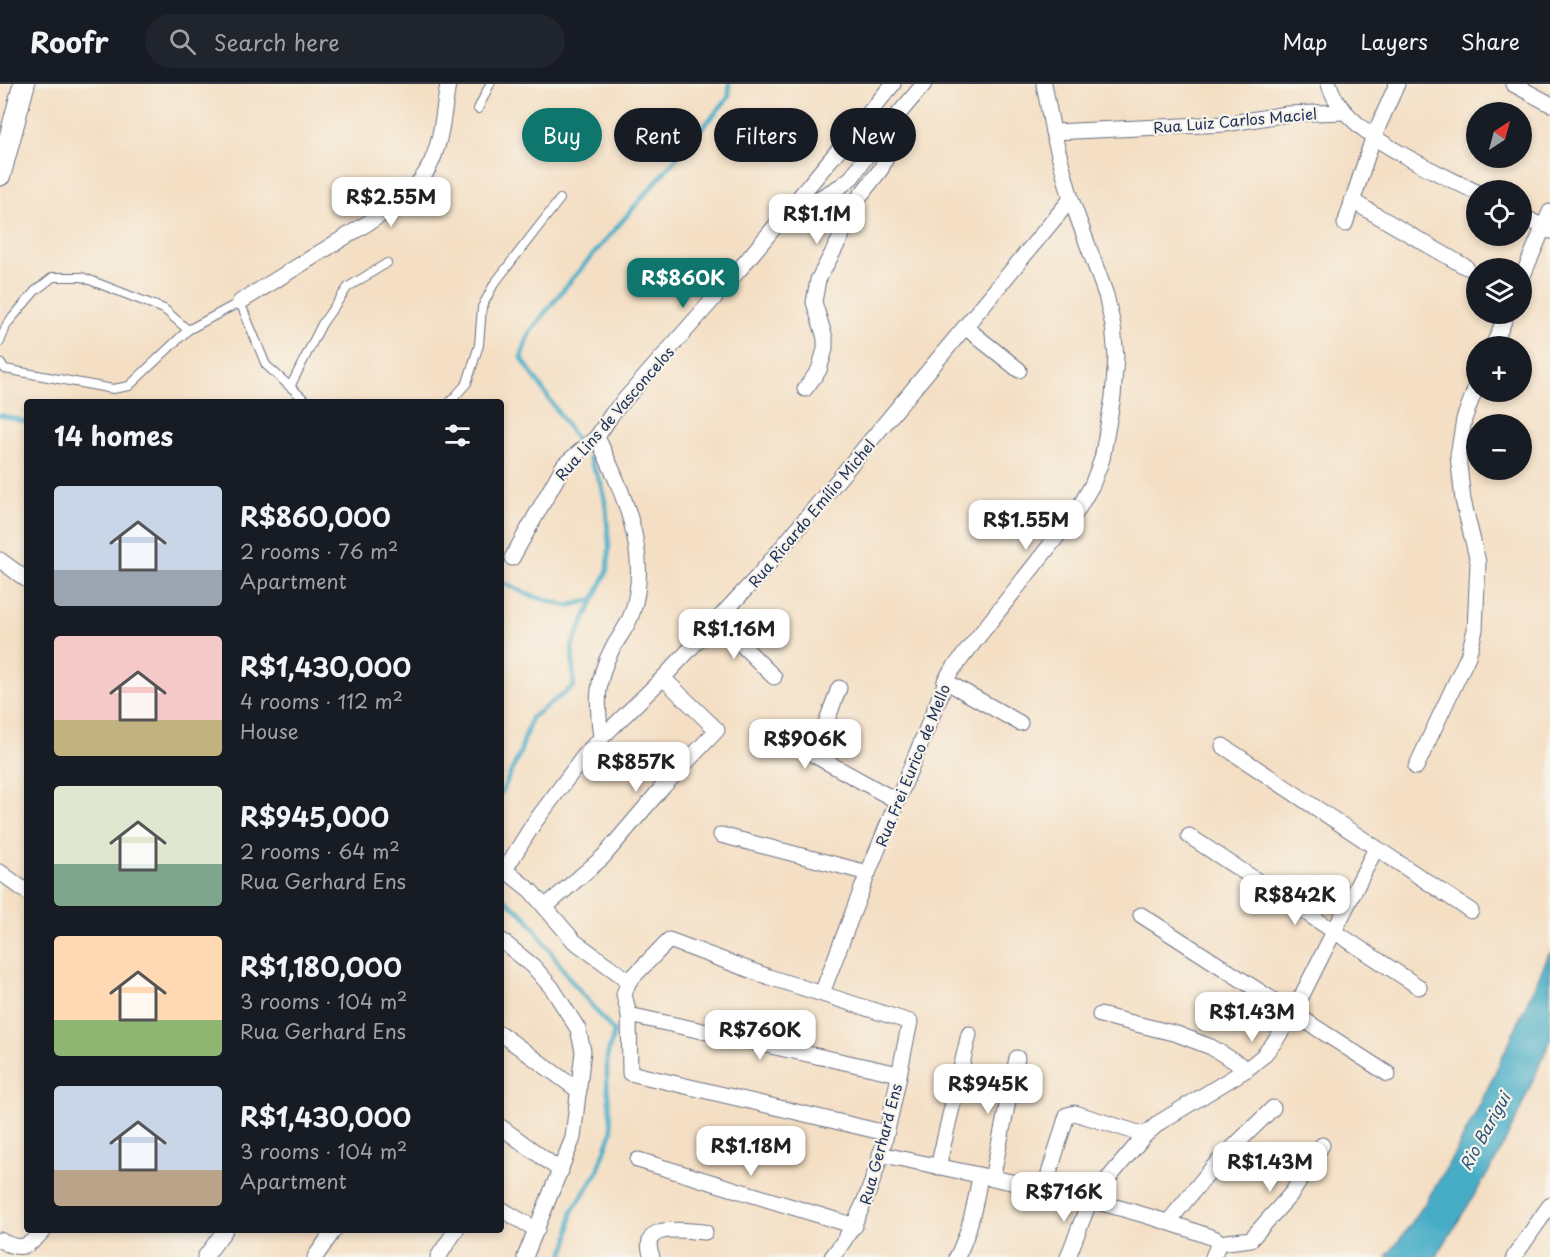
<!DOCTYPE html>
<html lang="en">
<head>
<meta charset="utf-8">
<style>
  :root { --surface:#171b24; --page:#20242c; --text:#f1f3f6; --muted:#9ea1a6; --line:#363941; --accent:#0f766e }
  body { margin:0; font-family:"Playpen Sans",sans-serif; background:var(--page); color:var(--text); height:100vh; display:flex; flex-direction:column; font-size:22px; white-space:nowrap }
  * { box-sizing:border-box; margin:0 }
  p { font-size:20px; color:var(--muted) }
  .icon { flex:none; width:33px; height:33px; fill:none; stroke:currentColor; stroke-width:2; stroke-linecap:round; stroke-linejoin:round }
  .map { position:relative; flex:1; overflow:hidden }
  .side { position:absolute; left:24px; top:315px; width:480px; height:834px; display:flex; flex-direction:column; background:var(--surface); border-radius:6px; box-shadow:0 3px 9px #0003 }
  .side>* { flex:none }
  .guide { position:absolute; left:522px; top:24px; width:570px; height:54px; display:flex; gap:12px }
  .needle { width:39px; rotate:36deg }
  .controls { position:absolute; left:1466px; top:18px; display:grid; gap:12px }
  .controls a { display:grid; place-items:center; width:66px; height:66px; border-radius:50%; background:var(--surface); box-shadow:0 3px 9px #0003; font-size:30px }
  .price { position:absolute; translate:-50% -51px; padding:0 14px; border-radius:12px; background:#fff; color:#222; font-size:20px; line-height:39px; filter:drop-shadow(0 2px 3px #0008) }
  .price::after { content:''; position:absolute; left:50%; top:36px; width:18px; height:14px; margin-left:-9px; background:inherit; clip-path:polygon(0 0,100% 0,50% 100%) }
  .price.selected { background:var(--accent); color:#fff }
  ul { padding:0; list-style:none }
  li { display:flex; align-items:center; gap:18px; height:150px; padding:0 30px }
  li span { display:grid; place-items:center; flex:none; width:168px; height:120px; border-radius:6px; color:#555 }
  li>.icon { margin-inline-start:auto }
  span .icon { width:72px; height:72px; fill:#fffc; stroke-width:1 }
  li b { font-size:26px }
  h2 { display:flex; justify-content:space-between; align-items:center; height:72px; padding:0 30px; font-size:26px }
  .tag { padding:0 21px; border-radius:27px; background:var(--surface); box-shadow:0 3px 9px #0003; font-size:21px; line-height:54px }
  .tag.selected { background:var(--accent); color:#fff }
  header { display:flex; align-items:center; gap:36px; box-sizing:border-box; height:84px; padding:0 30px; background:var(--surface); border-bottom:2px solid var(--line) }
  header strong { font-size:28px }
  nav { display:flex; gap:33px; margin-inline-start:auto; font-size:21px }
  .search { width:420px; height:54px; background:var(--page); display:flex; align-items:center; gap:15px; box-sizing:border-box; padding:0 21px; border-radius:33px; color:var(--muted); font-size:22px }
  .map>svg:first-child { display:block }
  .water { fill:#47adc7; stroke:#316e92; stroke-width:1.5 }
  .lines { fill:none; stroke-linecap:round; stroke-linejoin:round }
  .stream { stroke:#47adc7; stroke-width:4.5 }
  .service-casing { stroke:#676d82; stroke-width:10 }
  .minor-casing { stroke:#676d82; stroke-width:17 }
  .secondary-casing { stroke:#676d82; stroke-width:23 }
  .service { stroke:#fff; stroke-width:8 }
  .minor { stroke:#fff; stroke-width:15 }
  .secondary { stroke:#fff; stroke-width:21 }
  .labels { text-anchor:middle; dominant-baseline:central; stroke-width:4.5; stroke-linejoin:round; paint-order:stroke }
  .street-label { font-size:15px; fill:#1b2f5e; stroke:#f7f3e8 }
  .water-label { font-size:16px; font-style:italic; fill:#28557e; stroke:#f7f3e8 }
</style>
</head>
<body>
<header>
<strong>Roofr</strong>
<div class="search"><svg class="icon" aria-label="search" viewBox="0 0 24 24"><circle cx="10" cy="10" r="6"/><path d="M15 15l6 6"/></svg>Search here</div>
<nav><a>Map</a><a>Layers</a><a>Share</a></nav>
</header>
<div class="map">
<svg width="1550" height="1173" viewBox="0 0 1550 1173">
  <rect width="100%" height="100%" fill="#f7f3e8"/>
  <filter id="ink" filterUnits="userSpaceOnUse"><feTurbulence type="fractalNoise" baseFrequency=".0167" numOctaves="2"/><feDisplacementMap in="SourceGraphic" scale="12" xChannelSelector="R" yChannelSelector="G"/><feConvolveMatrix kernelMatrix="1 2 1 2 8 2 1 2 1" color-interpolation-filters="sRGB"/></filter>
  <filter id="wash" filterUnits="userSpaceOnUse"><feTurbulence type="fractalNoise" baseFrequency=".008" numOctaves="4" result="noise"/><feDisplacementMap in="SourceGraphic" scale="24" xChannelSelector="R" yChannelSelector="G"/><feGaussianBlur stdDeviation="1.35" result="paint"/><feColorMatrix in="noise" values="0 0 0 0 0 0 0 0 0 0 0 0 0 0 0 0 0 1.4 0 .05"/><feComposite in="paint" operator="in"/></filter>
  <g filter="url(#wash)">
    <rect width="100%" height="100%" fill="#f4dfc4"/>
    <path class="water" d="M 1550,868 L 1550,957 L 1514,1040 L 1493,1081 L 1436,1173 L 1386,1173 C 1459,1083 1502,972 1550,868 Z"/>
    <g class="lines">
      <g class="stream">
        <path d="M 0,331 L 27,338"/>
        <path d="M 578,358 L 521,273 L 530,248 L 567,201 L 729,13 L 729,0"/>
        <path d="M 501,498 L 529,511 L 568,522 L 594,515"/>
        <path d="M 501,710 L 520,669 L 531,634 L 574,602 L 572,562 L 608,485 L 609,462 L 606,423 L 602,402 L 589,374"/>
        <path d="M 501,812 L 527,834 L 570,895 L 614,948 L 607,973 L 607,1000 L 612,1047 L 597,1089 L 572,1127 L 568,1159 L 561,1173"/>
      </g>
    </g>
  </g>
  <g filter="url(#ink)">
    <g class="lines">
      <g class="service-casing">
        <g id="service">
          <path d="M 478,25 L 490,0"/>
          <path d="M 0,258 L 7,240 L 35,207 L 53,193 L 82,193 L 164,225 L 188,246"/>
          <path d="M 0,279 L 5,285 L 113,305 L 129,302 L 188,246 L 240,218 L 266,281 L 307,318"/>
          <path d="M 290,303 L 322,240 L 348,203 L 387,179"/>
          <path d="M 450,318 L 467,299 L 479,261 L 482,223 L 494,200 L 560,115"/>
        </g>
      </g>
      <g class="minor-casing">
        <g id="minor">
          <path d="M 1329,0 C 1343,50 1432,85 1476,108"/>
          <path d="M 1513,0 L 1550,20"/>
          <path d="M 1053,48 L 1225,40 L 1287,30 L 1345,28"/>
          <path d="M 1352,117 L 1466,183"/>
          <path d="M 1521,131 L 1550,147"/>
          <path d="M 788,132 L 841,102 L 852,93 L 879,53 L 924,0"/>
          <path d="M 1345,140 L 1373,54 L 1397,0"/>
          <path d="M 1521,196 L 1550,128"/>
          <path d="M 240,218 L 392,124 C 441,87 439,56 448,0"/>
          <path d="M 965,243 L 1019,286"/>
          <path d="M 1493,262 L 1507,230"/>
          <path d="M 805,305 L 819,286 L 825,265 L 825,254 L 814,218 L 818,196 L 841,153 L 853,121 L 881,85 L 888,69 L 895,34"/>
          <path d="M 597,353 C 622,406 652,470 632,529 C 628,542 619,553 612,565 C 595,597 597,620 601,654"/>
          <path d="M 512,474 L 564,381 L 597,353 L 612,330 L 739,186 L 893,0"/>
          <path d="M 0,476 L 27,496"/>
          <path d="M 717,536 L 774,593"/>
          <path d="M 945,597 L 1020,639"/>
          <path d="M 839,604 L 814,671 L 897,717"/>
          <path d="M 1223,662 L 1471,827"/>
          <path d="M 1416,683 L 1468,572 L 1475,546 L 1478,478 L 1463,416 L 1458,372 L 1464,335 L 1476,303"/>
          <path d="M 721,751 L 868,789"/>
          <path d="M 1189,752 L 1419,903"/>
          <path d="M 505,786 L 531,807 L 574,857 L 629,897"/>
          <path d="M 0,788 L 27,808"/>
          <path d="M 501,792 L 534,739 L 587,668 L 663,594 L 759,491 L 1071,115"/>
          <path d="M 545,823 L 603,773 L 660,706 L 717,646 L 663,594"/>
          <path d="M 1141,831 L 1388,990"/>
          <path d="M 501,856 L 533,882 L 552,904 L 578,945 L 583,967 L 573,1054 L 525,1173"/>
          <path d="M 822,909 L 868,789 L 949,590 L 1077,427 L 1092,401 L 1102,375 L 1113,313 L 1116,273 L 1113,242 L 1106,211 L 1071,115 L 1053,48 L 1044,0"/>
          <path d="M 629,931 L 899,990"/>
          <path d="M 1100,931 L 1177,950 L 1211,963 L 1247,985"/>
          <path d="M 501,950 L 579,1007"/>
          <path d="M 501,1043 L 561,1087"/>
          <path d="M 880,1070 C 993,1095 1108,1114 1216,1155 L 1219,1159 L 1213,1173"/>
          <path d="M 638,1076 L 855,1142"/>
          <path d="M 938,1083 L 969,950"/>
          <path d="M 992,1095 L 1017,974"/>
          <path d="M 1044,1106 L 1067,1031 L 1075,1029 L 1145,1051"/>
          <path d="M 501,1125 L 537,1146"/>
          <path d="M 1169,1137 L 1213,1083 L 1273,1024"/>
          <path d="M 0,1156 C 20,1168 29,1163 44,1146"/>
          <path d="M 1219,1159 L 1251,1155 L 1292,1109 L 1322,1061"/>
          <path d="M 205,1173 L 225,1146"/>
          <path d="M 315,1173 L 334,1146"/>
          <path d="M 438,1173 L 456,1146"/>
          <path d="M 652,1173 C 638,1137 683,1147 705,1148"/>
          <path d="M 832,1173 C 882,1112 893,1014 910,938 L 769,893 L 669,856 L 629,897 L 624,910 L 629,931 L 630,989 L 886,1049"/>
          <path d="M 957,1173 C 970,1147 975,1121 980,1092"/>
          <path d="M 1068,1173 L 1090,1116 L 1145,1051 L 1160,1038 L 1247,985 L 1263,972 L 1276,956 L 1293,929 L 1376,764"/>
          <path d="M 1514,1173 L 1550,1121"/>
        </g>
      </g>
      <g class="secondary-casing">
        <path id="secondary" d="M 0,91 L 24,0"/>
      </g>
      <use href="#service" class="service"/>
      <use href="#minor" class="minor"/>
      <use href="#secondary" class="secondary"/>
    </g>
  </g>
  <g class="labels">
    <g class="street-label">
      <text transform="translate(1235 36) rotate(-5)">Rua Luiz Carlos Maciel</text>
      <text transform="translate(614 329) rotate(-49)">Rua Lins de Vasconcelos</text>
      <text transform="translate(811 429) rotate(-50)">Rua Ricardo Emílio Michel</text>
      <text transform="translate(912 681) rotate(-68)">Rua Frei Eurico de Mello</text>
      <text transform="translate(880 1060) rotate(-75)">Rua Gerhard Ens</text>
    </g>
    <g class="water-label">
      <text transform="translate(1484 1047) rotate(-61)">Rio Barigui</text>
    </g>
  </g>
</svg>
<div class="controls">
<a><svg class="needle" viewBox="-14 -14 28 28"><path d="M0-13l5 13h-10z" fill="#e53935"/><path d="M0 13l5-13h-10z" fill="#9ea1a6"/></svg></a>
<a><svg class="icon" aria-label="locate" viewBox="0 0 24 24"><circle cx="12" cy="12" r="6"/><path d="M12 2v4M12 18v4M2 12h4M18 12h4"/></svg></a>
<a><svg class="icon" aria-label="layers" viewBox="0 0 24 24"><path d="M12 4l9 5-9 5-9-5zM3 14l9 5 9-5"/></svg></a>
<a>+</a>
<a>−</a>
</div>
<b class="price" style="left:391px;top:144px">R$2.55M</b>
<b class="price" style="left:817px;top:161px">R$1.1M</b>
<b class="price selected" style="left:683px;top:225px">R$860K</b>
<b class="price" style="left:1026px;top:467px">R$1.55M</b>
<b class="price" style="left:734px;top:576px">R$1.16M</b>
<b class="price" style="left:805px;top:686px">R$906K</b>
<b class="price" style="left:636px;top:709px">R$857K</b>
<b class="price" style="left:1295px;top:842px">R$842K</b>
<b class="price" style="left:1252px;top:959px">R$1.43M</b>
<b class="price" style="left:760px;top:977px">R$760K</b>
<b class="price" style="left:988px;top:1031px">R$945K</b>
<b class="price" style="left:751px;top:1093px">R$1.18M</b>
<b class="price" style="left:1270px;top:1109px">R$1.43M</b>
<b class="price" style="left:1064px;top:1139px">R$716K</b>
<div class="guide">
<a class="tag selected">Buy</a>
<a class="tag">Rent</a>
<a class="tag">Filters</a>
<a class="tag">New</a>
</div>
<section class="side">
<h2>14 homes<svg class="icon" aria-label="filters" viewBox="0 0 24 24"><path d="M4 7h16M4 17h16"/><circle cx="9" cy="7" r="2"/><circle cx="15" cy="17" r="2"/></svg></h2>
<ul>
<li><span style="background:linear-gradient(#c9d6e8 70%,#9aa5b1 0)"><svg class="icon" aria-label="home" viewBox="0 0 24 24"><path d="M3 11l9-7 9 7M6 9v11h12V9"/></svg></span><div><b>R$860,000</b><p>2 rooms · 76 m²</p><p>Apartment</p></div></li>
<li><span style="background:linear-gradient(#f6c9c9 70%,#c2b280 0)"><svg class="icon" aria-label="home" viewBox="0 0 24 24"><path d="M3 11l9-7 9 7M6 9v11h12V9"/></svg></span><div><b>R$1,430,000</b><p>4 rooms · 112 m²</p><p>House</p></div></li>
<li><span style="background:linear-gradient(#dfe7d0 65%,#7fa58c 0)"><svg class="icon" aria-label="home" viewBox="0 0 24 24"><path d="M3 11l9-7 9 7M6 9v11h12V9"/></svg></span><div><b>R$945,000</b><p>2 rooms · 64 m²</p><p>Rua Gerhard Ens</p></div></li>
<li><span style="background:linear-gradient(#ffd9b3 70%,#8fb573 0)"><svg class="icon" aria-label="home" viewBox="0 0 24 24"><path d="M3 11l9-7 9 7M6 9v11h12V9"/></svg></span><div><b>R$1,180,000</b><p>3 rooms · 104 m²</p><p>Rua Gerhard Ens</p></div></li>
<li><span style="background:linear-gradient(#c9d6e8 70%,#b9a48a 0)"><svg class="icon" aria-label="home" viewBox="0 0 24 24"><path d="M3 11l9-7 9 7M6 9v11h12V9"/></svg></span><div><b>R$1,430,000</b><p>3 rooms · 104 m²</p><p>Apartment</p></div></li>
</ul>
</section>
</div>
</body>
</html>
